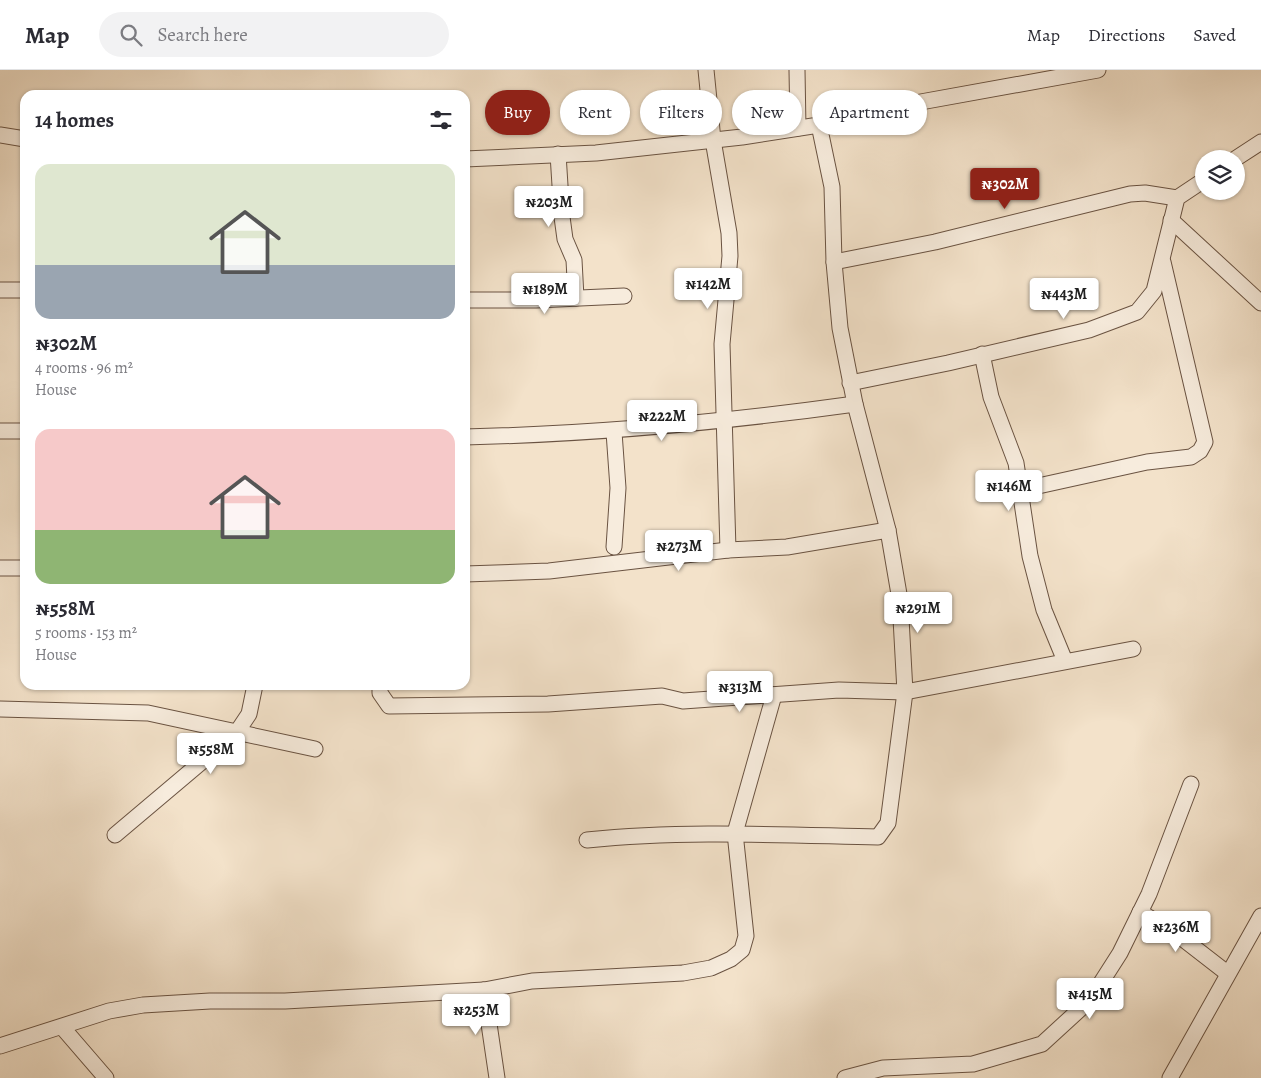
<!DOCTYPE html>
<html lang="en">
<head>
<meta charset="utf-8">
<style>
  :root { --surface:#fff; --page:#f2f2f3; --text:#2b2b33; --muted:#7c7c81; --line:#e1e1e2; --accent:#8f2418 }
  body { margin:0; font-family:Alegreya,serif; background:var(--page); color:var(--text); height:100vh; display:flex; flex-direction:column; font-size:19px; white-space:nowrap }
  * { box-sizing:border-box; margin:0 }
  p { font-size:16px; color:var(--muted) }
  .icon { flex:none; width:28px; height:28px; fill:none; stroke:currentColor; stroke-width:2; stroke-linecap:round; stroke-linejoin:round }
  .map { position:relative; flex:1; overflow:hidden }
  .side { position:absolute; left:20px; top:20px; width:450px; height:600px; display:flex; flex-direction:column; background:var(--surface); border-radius:15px; box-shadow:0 1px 4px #0004 }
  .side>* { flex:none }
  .top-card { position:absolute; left:485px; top:20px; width:475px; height:45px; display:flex; gap:10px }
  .fabs { position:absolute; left:1195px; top:80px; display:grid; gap:10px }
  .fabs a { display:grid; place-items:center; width:50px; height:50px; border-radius:50%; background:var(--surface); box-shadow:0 1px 4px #0004; font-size:25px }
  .price { position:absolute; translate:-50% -42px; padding:0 11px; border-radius:5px; background:#fff; color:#222; font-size:16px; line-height:32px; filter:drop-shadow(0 1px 2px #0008) }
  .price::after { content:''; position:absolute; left:50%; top:30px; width:15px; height:11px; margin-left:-8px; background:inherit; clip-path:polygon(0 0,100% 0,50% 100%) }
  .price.selected { background:var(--accent); color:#fff }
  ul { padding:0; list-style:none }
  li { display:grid; align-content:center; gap:10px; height:265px; padding:0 15px }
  li span { display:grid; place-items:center; height:155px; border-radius:15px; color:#555 }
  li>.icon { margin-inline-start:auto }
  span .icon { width:90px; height:90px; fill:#fffc; stroke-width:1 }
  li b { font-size:21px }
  h2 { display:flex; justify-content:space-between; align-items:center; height:60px; padding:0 15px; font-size:21px }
  .pill { padding:0 18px; border-radius:22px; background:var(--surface); box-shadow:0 1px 4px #0004; font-size:18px; line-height:45px }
  .pill.selected { background:var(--accent); color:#fff }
  header { display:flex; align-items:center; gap:30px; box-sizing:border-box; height:70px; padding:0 25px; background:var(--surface); border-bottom:1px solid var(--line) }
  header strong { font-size:24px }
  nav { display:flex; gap:28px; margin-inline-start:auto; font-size:18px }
  .search { width:350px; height:45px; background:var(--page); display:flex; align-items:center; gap:12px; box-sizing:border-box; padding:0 18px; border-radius:28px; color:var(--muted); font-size:19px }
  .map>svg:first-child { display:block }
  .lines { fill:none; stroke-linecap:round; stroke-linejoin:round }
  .minor-casing { stroke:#6a5342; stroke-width:17 }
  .minor { stroke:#f7ecdd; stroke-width:15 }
</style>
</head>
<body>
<header>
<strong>Map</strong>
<div class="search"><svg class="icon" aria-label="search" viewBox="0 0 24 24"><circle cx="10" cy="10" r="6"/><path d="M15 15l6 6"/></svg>Search here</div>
<nav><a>Map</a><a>Directions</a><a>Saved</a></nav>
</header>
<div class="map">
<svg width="1261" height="1008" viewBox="0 0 1261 1008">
  <rect width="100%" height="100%" fill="#f3e2ca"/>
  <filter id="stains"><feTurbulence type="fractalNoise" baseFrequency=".004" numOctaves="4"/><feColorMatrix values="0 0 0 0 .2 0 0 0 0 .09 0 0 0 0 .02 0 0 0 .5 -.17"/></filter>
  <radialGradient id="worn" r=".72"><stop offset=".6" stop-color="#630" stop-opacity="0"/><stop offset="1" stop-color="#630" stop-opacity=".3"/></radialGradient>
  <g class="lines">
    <g class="minor-casing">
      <g id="minor">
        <path d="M 706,0 L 713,70 L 729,163 L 730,186 L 722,274 L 728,480"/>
        <path d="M 797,0 L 798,58"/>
        <path d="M 0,65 L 25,69"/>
        <path d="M 558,84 L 562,147 L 565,169 L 574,190 L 576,228"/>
        <path d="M 465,89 L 596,83 L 742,67 L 819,55 L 882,39 L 1098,0"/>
        <path d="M 1235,89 L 1261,72"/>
        <path d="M 1171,150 L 1261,233"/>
        <path d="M 834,192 L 935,172 L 1130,124 L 1145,123 L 1177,128"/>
        <path d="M 0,220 L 25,220"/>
        <path d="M 465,230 L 536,230 L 624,226"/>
        <path d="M 982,284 L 991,327 L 1016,393 L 1030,486 L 1044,540 L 1065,591"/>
        <path d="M 850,313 L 948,293 L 1089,260 L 1137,242 L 1154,221 L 1177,128 L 1204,110"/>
        <path d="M 0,361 L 25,361"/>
        <path d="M 465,367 C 596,364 725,352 855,334"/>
        <path d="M 1020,420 L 1147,392 L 1191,387 L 1200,381 L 1205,372 L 1163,192"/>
        <path d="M 614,477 L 618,418 L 614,362"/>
        <path d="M 0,498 L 25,498"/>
        <path d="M 465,504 L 549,501 L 728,480 L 787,477 L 888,460"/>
        <path d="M 380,615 L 380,623 L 389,636 L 548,634 L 662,626 L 683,631 L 839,620 L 905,622 L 1133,579"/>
        <path d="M 0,639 L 148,643 L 315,679"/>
        <path d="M 115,765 L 237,662 L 249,644 L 255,615"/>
        <path d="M 587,770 C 684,760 781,765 878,767 L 888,753 L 905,622 L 900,530 L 888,460 L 855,334 L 840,258 L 834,192 L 832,117 L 819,55"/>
        <path d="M 1140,842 L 1178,865 L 1227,903"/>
        <path d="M 484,920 L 497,1008"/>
        <path d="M 62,957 L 106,1008"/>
        <path d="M 0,976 L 109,941 L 143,935 L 210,931 L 285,931 L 484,920 L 532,911 L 683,903 L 711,898 L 731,889 L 742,880 L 746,866 L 735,763 L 774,625"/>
        <path d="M 845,1008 L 883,998 L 973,994 L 1042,974 L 1090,930 L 1120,883 L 1149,824 L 1191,714"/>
        <path d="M 1170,1008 L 1261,846"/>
      </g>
    </g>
    <use href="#minor" class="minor"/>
  </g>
  <rect width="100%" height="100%" filter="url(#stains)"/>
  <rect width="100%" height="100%" fill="url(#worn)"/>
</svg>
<div class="fabs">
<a><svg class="icon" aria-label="layers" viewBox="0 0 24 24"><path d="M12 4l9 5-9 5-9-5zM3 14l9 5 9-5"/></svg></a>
</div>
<b class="price selected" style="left:1005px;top:140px">₦302M</b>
<b class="price" style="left:549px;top:158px">₦203M</b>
<b class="price" style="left:708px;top:240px">₦142M</b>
<b class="price" style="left:545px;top:245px">₦189M</b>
<b class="price" style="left:1064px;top:250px">₦443M</b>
<b class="price" style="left:662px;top:372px">₦222M</b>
<b class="price" style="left:1009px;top:442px">₦146M</b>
<b class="price" style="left:679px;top:502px">₦273M</b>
<b class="price" style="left:918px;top:564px">₦291M</b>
<b class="price" style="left:740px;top:643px">₦313M</b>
<b class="price" style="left:211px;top:705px">₦558M</b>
<b class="price" style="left:1176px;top:883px">₦236M</b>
<b class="price" style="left:1090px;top:950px">₦415M</b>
<b class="price" style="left:476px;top:966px">₦253M</b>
<div class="top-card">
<a class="pill selected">Buy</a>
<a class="pill">Rent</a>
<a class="pill">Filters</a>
<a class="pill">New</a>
<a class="pill">Apartment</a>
</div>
<section class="side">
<h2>14 homes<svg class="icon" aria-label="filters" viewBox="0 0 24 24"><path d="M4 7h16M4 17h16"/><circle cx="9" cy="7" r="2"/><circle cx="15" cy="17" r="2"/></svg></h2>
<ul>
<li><span style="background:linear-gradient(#dfe7d0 65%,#9aa5b1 0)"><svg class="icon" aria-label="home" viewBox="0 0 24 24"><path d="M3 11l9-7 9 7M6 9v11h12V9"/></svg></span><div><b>₦302M</b><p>4 rooms · 96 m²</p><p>House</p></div></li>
<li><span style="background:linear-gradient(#f6c9c9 65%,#8fb573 0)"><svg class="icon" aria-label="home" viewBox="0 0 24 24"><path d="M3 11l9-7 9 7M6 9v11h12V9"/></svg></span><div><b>₦558M</b><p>5 rooms · 153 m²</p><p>House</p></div></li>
</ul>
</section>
</div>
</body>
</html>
